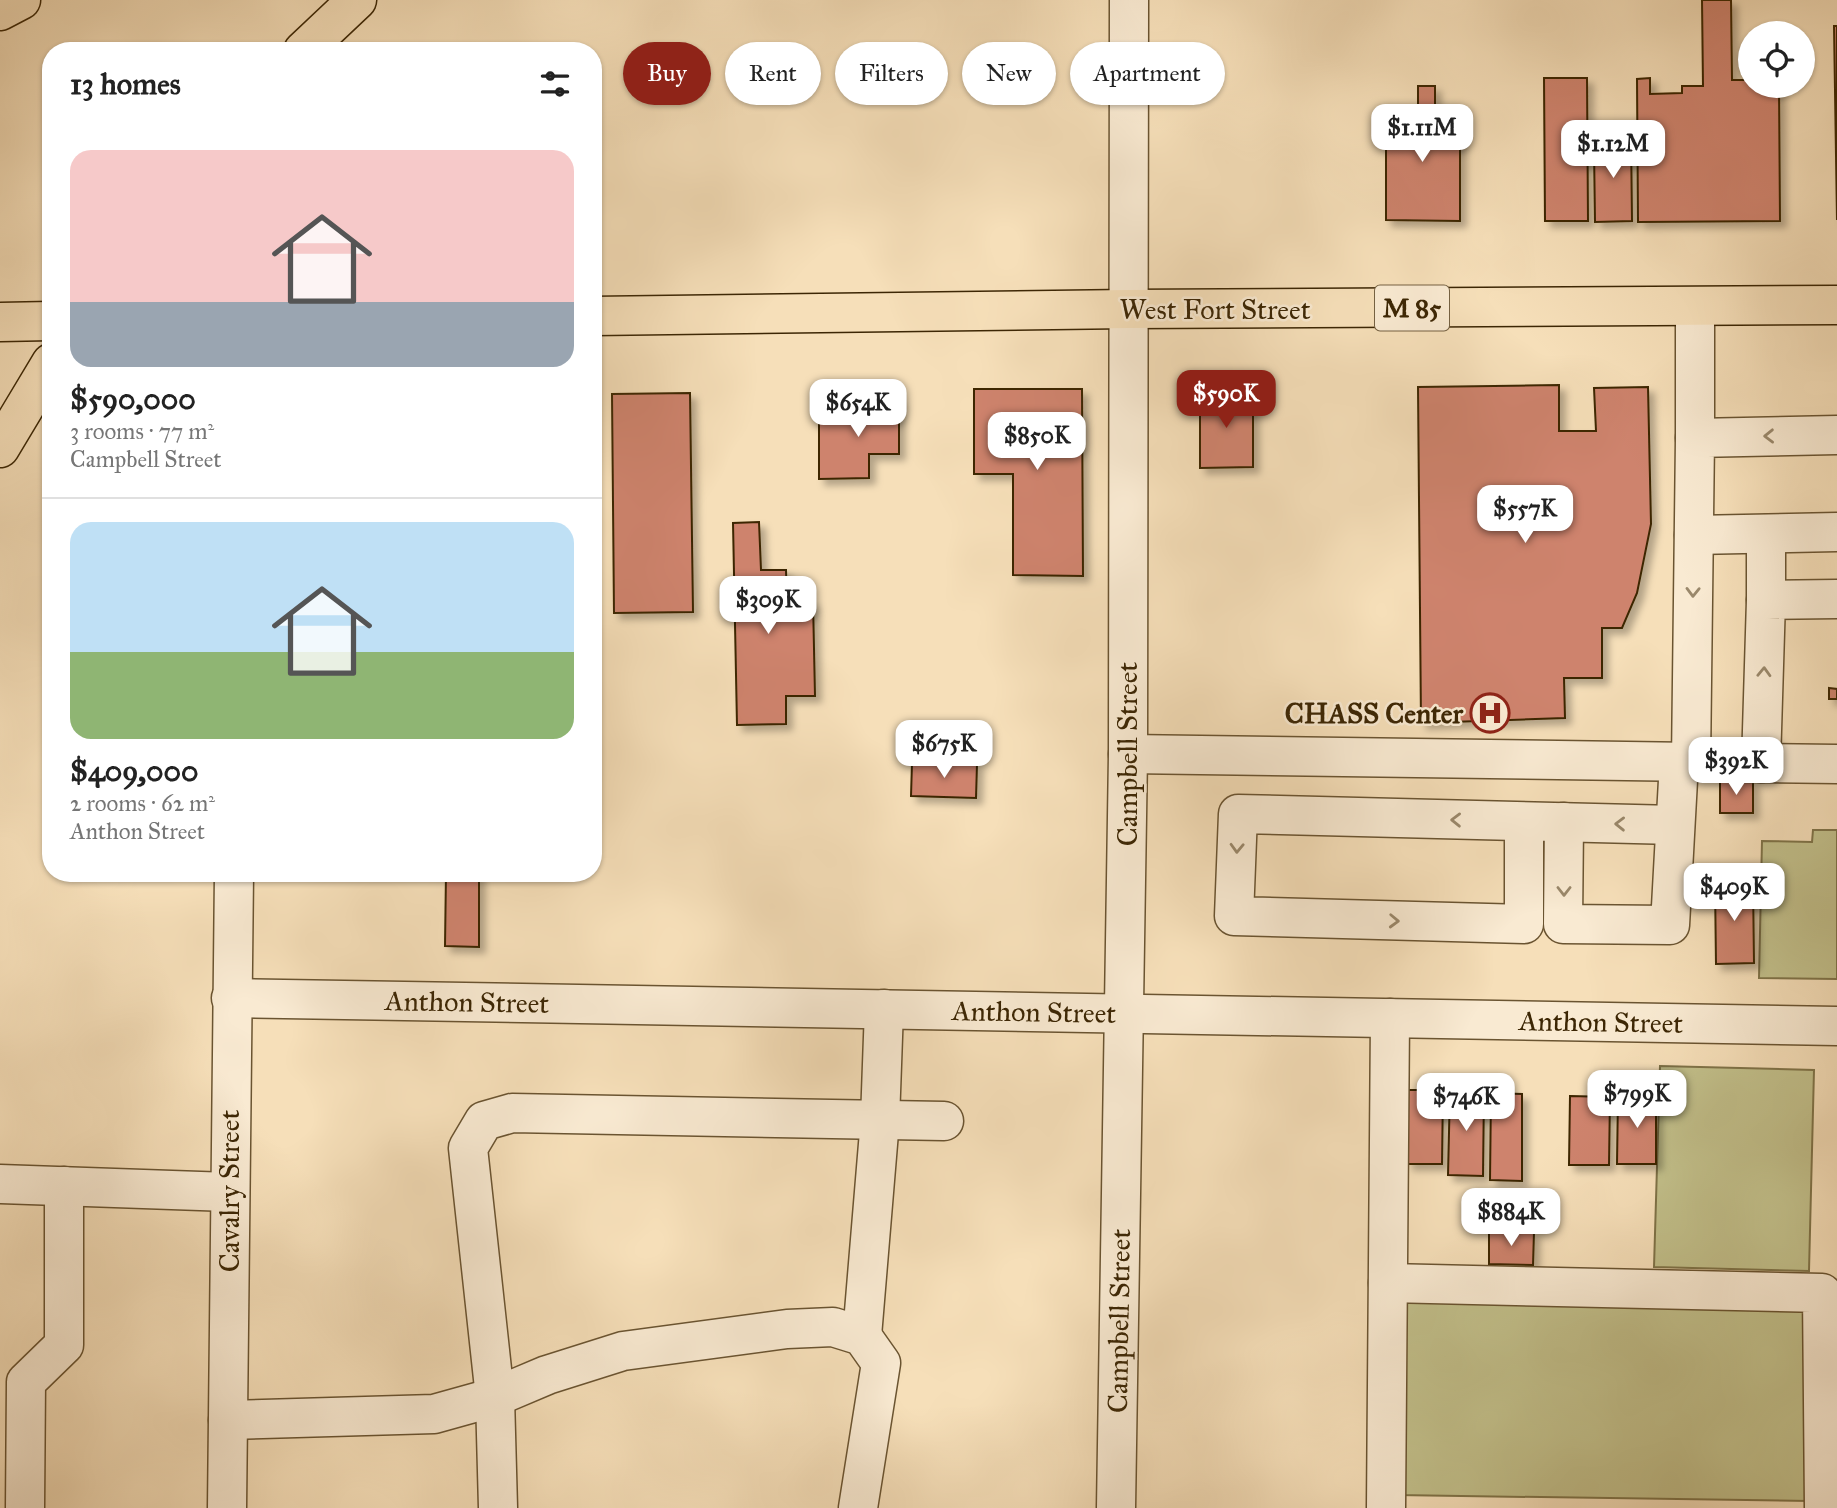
<!DOCTYPE html>
<html lang="en">
<head>
<meta charset="utf-8">
<style>
  :root { --surface:#fff; --page:#f2f2f2; --text:#222; --muted:#767676; --line:#e0e0e0; --accent:#8f2418 }
  body { margin:0; font-family:"IM FELL Great Primer",serif; background:var(--page); color:var(--text); height:100vh; display:flex; flex-direction:column; font-size:26px; white-space:nowrap }
  * { box-sizing:border-box; margin:0 }
  p { font-size:23px; color:var(--muted) }
  .icon { flex:none; width:38px; height:38px; fill:none; stroke:currentColor; stroke-width:2; stroke-linecap:round; stroke-linejoin:round }
  .map { position:relative; flex:1; overflow:hidden }
  .side { position:absolute; left:42px; top:42px; width:560px; height:840px; display:flex; flex-direction:column; background:var(--surface); border-radius:28px; box-shadow:0 2px 5px #0004 }
  .side>* { flex:none }
  .banner { position:absolute; left:623px; top:42px; width:665px; height:63px; display:flex; gap:14px }
  .tools { position:absolute; left:1738px; top:21px; display:grid; gap:14px }
  .tools a { display:grid; place-items:center; width:77px; height:77px; border-radius:50%; background:var(--surface); box-shadow:0 2px 5px #0004; font-size:35px }
  .price { position:absolute; translate:-50% -60px; padding:0 16px; border-radius:14px; background:#fff; color:#222; font-size:23px; line-height:46px; filter:drop-shadow(0 2px 4px #0008) }
  .price::after { content:''; position:absolute; left:50%; top:42px; width:21px; height:16px; margin-left:-10px; background:inherit; clip-path:polygon(0 0,100% 0,50% 100%) }
  .price.on { background:var(--accent); color:#fff }
  ul { padding:0; list-style:none }
  li { display:grid; align-content:center; gap:14px; height:371px; padding:0 28px }
  li+li { border-top:2px solid var(--line) }
  li span { display:grid; place-items:center; height:217px; border-radius:21px; color:#555 }
  li>.icon { margin-inline-start:auto }
  span .icon { width:126px; height:126px; fill:#fffc; stroke-width:1 }
  li b { font-size:30px }
  h2 { display:flex; justify-content:space-between; align-items:center; height:84px; padding:0 28px; font-size:30px }
  .chip { padding:0 24px; border-radius:32px; background:var(--surface); box-shadow:0 2px 5px #0004; font-size:24px; line-height:63px }
  .chip.on { background:var(--accent); color:#fff }
  .map>svg:first-child { display:block }
  .green { fill:#c2c08b; stroke:#7f7348; stroke-width:2 }
  .building { fill:#ce836d; stroke:#3c2604; stroke-width:2; filter:url(#shadow) }
  .lines { fill:none; stroke-linecap:round; stroke-linejoin:round }
  .minor-casing { stroke:#6a5431; stroke-width:41 }
  .major-casing { stroke:#3c2604; stroke-width:41 }
  .highway-casing { stroke:#3c2604; stroke-width:41 }
  .minor { stroke:#f9ead2; stroke-width:38 }
  .major { stroke:#f6dfb9; stroke-width:38 }
  .highway { stroke:#f6dfb9; stroke-width:38 }
  .oneway { stroke:#9a886b }
  .labels { text-anchor:middle; dominant-baseline:central; stroke-width:5; stroke-linejoin:round; paint-order:stroke }
  .shield { fill:#f9ead2; stroke:#756142; stroke-width:2 }
  .shield-label { font-size:26px; font-weight:bold; fill:#3c2604 }
  .street-label { font-size:28px; fill:#3c2604; stroke:#f9ead2 }
  .poi-label { font-size:28px; font-weight:bold; fill:#3c2604; stroke:#f9ead2; text-anchor:end }
</style>
</head>
<body>
<div class="map">
<svg width="1837" height="1508" viewBox="0 0 1837 1508">
  <defs>
    <filter id="shadow"><feDropShadow dx="6" dy="6" stdDeviation="3.5" flood-color="#0004"/></filter>
  </defs>
  <rect width="100%" height="100%" fill="#f6dfb9"/>
  <filter id="stains"><feTurbulence type="fractalNoise" baseFrequency=".00286" numOctaves="4"/><feColorMatrix values="0 0 0 0 .2 0 0 0 0 .09 0 0 0 0 .02 0 0 0 .5 -.17"/></filter>
  <radialGradient id="worn" r=".72"><stop offset=".6" stop-color="#630" stop-opacity="0"/><stop offset="1" stop-color="#630" stop-opacity=".3"/></radialGradient>
  <g class="green">
    <path d="M 1813,830 L 1837,830 L 1837,979 L 1759,978 L 1762,841 L 1812,842 Z"/>
    <path d="M 1660,1066 L 1814,1070 L 1809,1271 L 1654,1267 Z"/>
    <path d="M 1400,1296 L 1812,1302 L 1809,1501 L 1397,1495 Z"/>
  </g>
  <g class="building">
    <path d="M 1702,0 L 1731,0 L 1732,80 L 1750,80 L 1750,86 L 1779,86 L 1780,221 L 1638,222 L 1637,79 L 1650,78 L 1650,94 L 1682,93 L 1682,86 L 1703,86 Z"/>
    <path d="M 1834,26 L 1837,26 L 1837,220 Z"/>
    <path d="M 1544,78 L 1587,78 L 1588,221 L 1545,221 Z"/>
    <path d="M 1418,86 L 1435,86 L 1435,123 L 1460,123 L 1460,221 L 1386,220 L 1386,112 L 1418,112 Z"/>
    <path d="M 1603,135 L 1631,135 L 1632,221 L 1595,222 L 1594,149 L 1602,149 Z"/>
    <path d="M 1559,385 L 1559,431 L 1596,431 L 1594,388 L 1648,387 L 1651,524 L 1637,593 L 1622,628 L 1602,628 L 1602,678 L 1564,678 L 1565,718 L 1421,723 L 1418,387 Z"/>
    <path d="M 974,389 L 1082,389 L 1083,576 L 1013,575 L 1013,474 L 974,474 Z"/>
    <path d="M 1200,392 L 1253,392 L 1253,467 L 1200,468 Z"/>
    <path d="M 690,393 L 693,612 L 614,613 L 612,394 Z"/>
    <path d="M 860,399 L 899,399 L 899,454 L 869,454 L 869,478 L 819,479 L 819,415 L 860,414 Z"/>
    <path d="M 759,522 L 761,570 L 786,570 L 787,602 L 813,601 L 815,696 L 786,696 L 786,724 L 737,725 L 733,523 Z"/>
    <path d="M 1829,688 L 1837,689 L 1837,699 L 1829,699 Z"/>
    <path d="M 912,763 L 977,764 L 976,798 L 911,796 Z"/>
    <rect x="1720" y="781" width="33" height="32"/>
    <path d="M 446,873 L 479,873 L 479,947 L 445,946 Z"/>
    <path d="M 1715,883 L 1753,883 L 1754,963 L 1716,964 Z"/>
    <path d="M 1408,1090 L 1443,1090 L 1442,1164 L 1407,1164 Z"/>
    <path d="M 1450,1090 L 1484,1090 L 1483,1176 L 1448,1175 Z"/>
    <path d="M 1491,1093 L 1522,1094 L 1522,1181 L 1490,1180 Z"/>
    <path d="M 1618,1095 L 1656,1095 L 1656,1164 L 1617,1164 Z"/>
    <path d="M 1570,1096 L 1610,1097 L 1609,1165 L 1569,1165 Z"/>
    <path d="M 1489,1231 L 1534,1232 L 1533,1265 L 1489,1264 Z"/>
  </g>
  <g class="lines">
    <g class="minor-casing">
      <g id="minor">
        <path d="M 1695,438 L 1695,307"/>
        <path d="M 1694,535 L 1837,532"/>
        <path d="M 1766,600 L 1766,534"/>
        <path d="M 1128,754 L 1837,764"/>
        <path d="M 1691,762 L 1695,438 L 1837,435"/>
        <path d="M 1761,763 L 1766,600 L 1837,599"/>
        <path d="M 1524,822 L 1524,924 L 1234,916 L 1238,814 L 1675,825"/>
        <path d="M 1564,822 L 1563,924 L 1670,925 L 1679,762"/>
        <path d="M 231,998 L 1837,1026"/>
        <path d="M 0,1184 L 229,1192"/>
        <path d="M 1388,1283 L 1822,1293 L 1824,1508"/>
        <path d="M 862,1336 L 880,1120 L 884,1009"/>
        <path d="M 228,1420 L 434,1414 L 495,1397 L 547,1375 L 623,1351 L 787,1329 L 833,1327 L 862,1336 L 881,1363 L 858,1508"/>
        <path d="M 25,1508 L 26,1382 L 64,1345 L 64,1186"/>
        <path d="M 227,1508 L 234,873"/>
        <path d="M 498,1508 L 495,1397 L 468,1148 L 484,1121 L 512,1113 L 944,1121"/>
        <path d="M 1116,1508 L 1128,754 L 1129,0"/>
        <path d="M 1386,1508 L 1390,1018"/>
      </g>
    </g>
    <g class="major-casing">
      <g id="major">
        <path d="M 593,316 L 1128,309 L 1837,305"/>
        <path d="M 0,322 L 51,321"/>
      </g>
    </g>
    <g class="highway-casing">
      <g id="highway">
        <path d="M 0,11 L 21,0"/>
        <path d="M 303,51 L 357,0"/>
        <path d="M 0,448 L 51,363"/>
      </g>
    </g>
    <use href="#minor" class="minor"/>
    <use href="#major" class="major"/>
    <use href="#highway" class="highway"/>
  </g>
  <defs><path id="oneway-chevron" d="M-2-3.5L2.5 0L-2 3.5" fill="none" stroke-width="1.6" stroke-linecap="round" stroke-linejoin="round" transform="scale(1.75)"/></defs>
  <g class="oneway">
    <use href="#oneway-chevron" transform="translate(1769 436) rotate(179)"/>
    <use href="#oneway-chevron" transform="translate(1693 592) rotate(91)"/>
    <use href="#oneway-chevron" transform="translate(1764 672) rotate(-88)"/>
    <use href="#oneway-chevron" transform="translate(1456 820) rotate(-179)"/>
    <use href="#oneway-chevron" transform="translate(1620 824) rotate(-179)"/>
    <use href="#oneway-chevron" transform="translate(1237 848) rotate(92)"/>
    <use href="#oneway-chevron" transform="translate(1564 891) rotate(90)"/>
    <use href="#oneway-chevron" transform="translate(1394 921) rotate(2)"/>
  </g>
  <defs>
    <g id="hospital-ring" transform="scale(2.0125)"><circle r="9.5" fill="#f9ead2" stroke="#8f2418" stroke-width="1.5"/><path d="M-5-5h3v3.5h4V-5h3V5h-3V1.5h-4V5h-3Z" fill="#8f2418"/></g>
  </defs>
  <g fill-rule="evenodd">
    <use href="#hospital-ring" x="1490" y="713"/>
  </g>
  <g class="labels">
    <rect class="shield" x="1375" y="285.5" width="74" height="45" rx="5"/>
    <g class="shield-label">
      <text x="1412" y="308">M 85</text>
    </g>
    <g class="street-label">
      <text x="1215" y="309">West Fort Street</text>
      <text transform="translate(1127 754) rotate(-90)">Campbell Street</text>
      <text transform="translate(467 1002) rotate(1)">Anthon Street</text>
      <text transform="translate(1034 1012) rotate(1)">Anthon Street</text>
      <text transform="translate(1601 1022) rotate(1)">Anthon Street</text>
      <text transform="translate(229 1191) rotate(-90)">Cavalry Street</text>
      <text transform="translate(1119 1321) rotate(-89)">Campbell Street</text>
    </g>
    <g class="poi-label">
      <text x="1463" y="713">CHASS Center</text>
    </g>
  </g>
  <rect width="100%" height="100%" filter="url(#stains)"/>
  <rect width="100%" height="100%" fill="url(#worn)"/>
</svg>
<div class="tools">
<a><svg class="icon" aria-label="locate" viewBox="0 0 24 24"><circle cx="12" cy="12" r="6"/><path d="M12 2v4M12 18v4M2 12h4M18 12h4"/></svg></a>
</div>
<b class="price" style="left:1422px;top:164px">$1.11M</b>
<b class="price" style="left:1613px;top:180px">$1.12M</b>
<b class="price on" style="left:1226px;top:430px">$590K</b>
<b class="price" style="left:858px;top:439px">$654K</b>
<b class="price" style="left:1037px;top:472px">$850K</b>
<b class="price" style="left:1525px;top:545px">$557K</b>
<b class="price" style="left:768px;top:636px">$309K</b>
<b class="price" style="left:944px;top:780px">$675K</b>
<b class="price" style="left:1736px;top:797px">$392K</b>
<b class="price" style="left:1734px;top:923px">$409K</b>
<b class="price" style="left:1637px;top:1130px">$799K</b>
<b class="price" style="left:1466px;top:1133px">$746K</b>
<b class="price" style="left:1511px;top:1248px">$884K</b>
<div class="banner">
<a class="chip on">Buy</a>
<a class="chip">Rent</a>
<a class="chip">Filters</a>
<a class="chip">New</a>
<a class="chip">Apartment</a>
</div>
<section class="side">
<h2>13 homes<svg class="icon" aria-label="filters" viewBox="0 0 24 24"><path d="M4 7h16M4 17h16"/><circle cx="9" cy="7" r="2"/><circle cx="15" cy="17" r="2"/></svg></h2>
<ul>
<li><span style="background:linear-gradient(#f6c9c9 70%,#9aa5b1 0)"><svg class="icon" aria-label="home" viewBox="0 0 24 24"><path d="M3 11l9-7 9 7M6 9v11h12V9"/></svg></span><div><b>$590,000</b><p>3 rooms · 77 m²</p><p>Campbell Street</p></div></li>
<li><span style="background:linear-gradient(#bfe0f5 60%,#8fb573 0)"><svg class="icon" aria-label="home" viewBox="0 0 24 24"><path d="M3 11l9-7 9 7M6 9v11h12V9"/></svg></span><div><b>$409,000</b><p>2 rooms · 62 m²</p><p>Anthon Street</p></div></li>
</ul>
</section>
</div>
</body>
</html>
